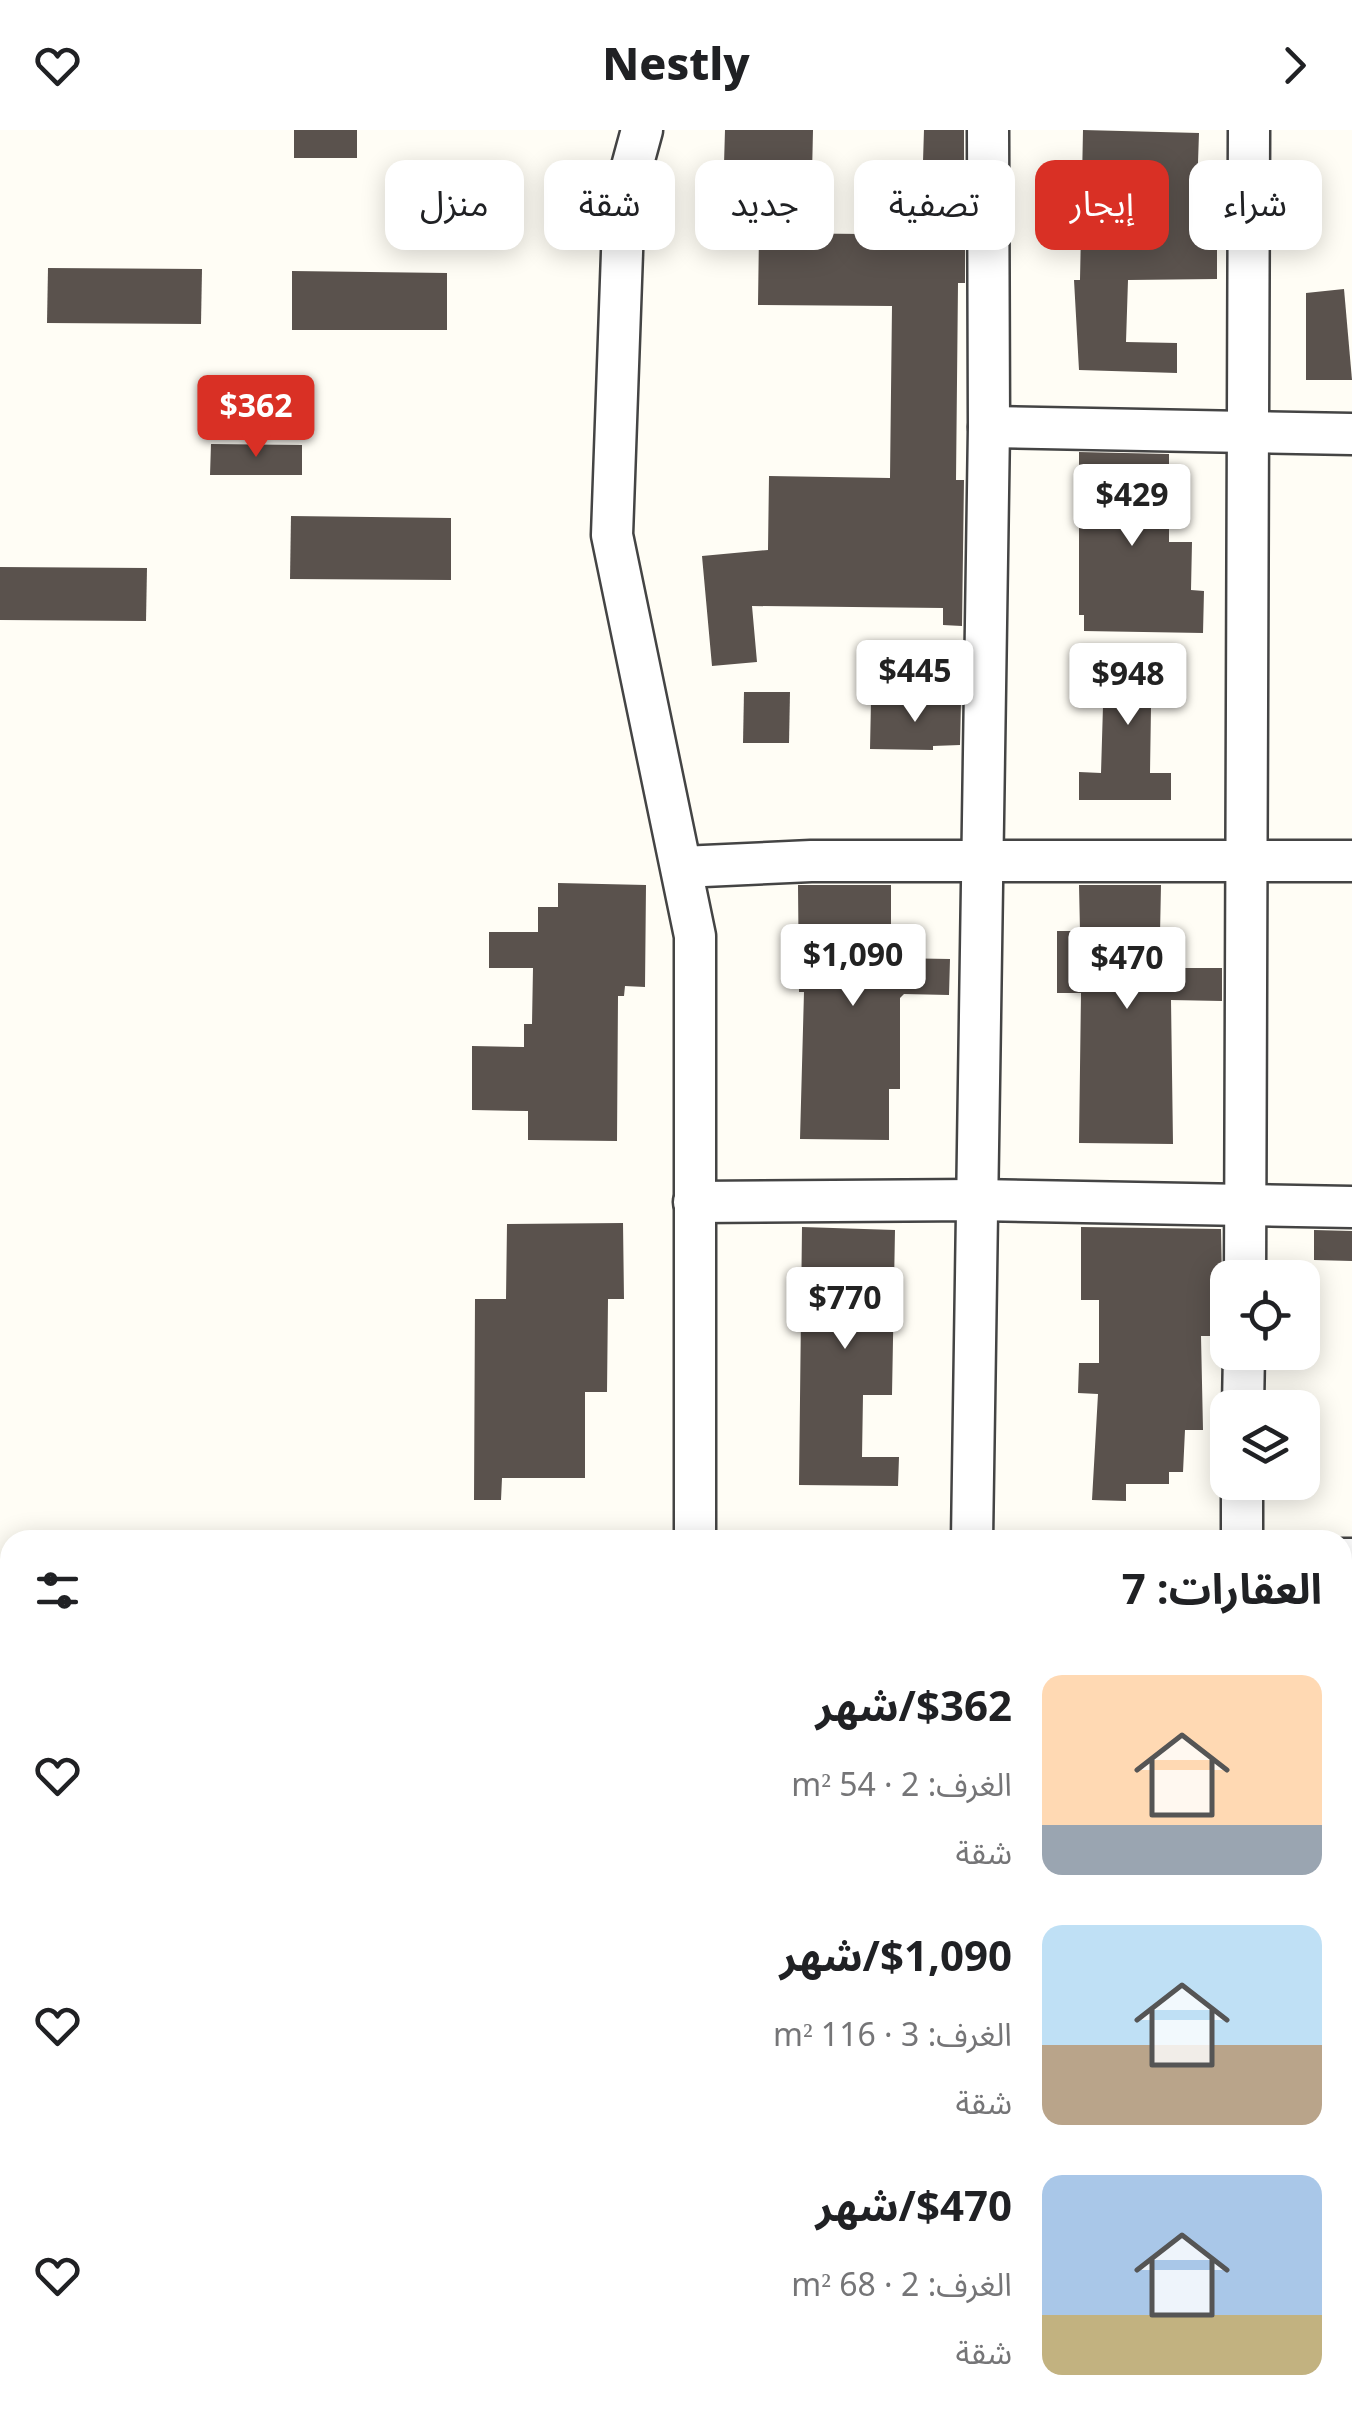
<!DOCTYPE html>
<html lang="ar">
<head>
<meta charset="utf-8">
<style>
  :root { --surface:#fff; --page:#f6f6f6; --text:#202124; --muted:#757577; --accent:#d93025 }
  body { margin:0; font-family:Georgia,"Noto Sans Arabic",serif; background:var(--page); color:var(--text); direction:rtl; height:100vh; display:flex; flex-direction:column; font-size:38px; white-space:nowrap }
  * { box-sizing:border-box; margin:0 }
  p { font-size:32px; color:var(--muted) }
  .icon { flex:none; width:55px; height:55px; fill:none; stroke:currentColor; stroke-width:2; stroke-linecap:round; stroke-linejoin:round }
  .map { position:relative; flex:1; overflow:hidden; direction:ltr }
  .sheet { position:absolute; left:0px; top:1400px; width:1352px; height:890px; display:flex; flex-direction:column; background:var(--surface); border-radius:30px 30px 0 0; box-shadow:0 5px 25px #0003; direction:rtl }
  .sheet>* { flex:none }
  .hud { position:absolute; left:30px; top:30px; width:1292px; height:90px; direction:rtl; display:flex; gap:20px }
  .controls { position:absolute; left:1210px; top:1130px; display:grid; gap:20px }
  .controls a { display:grid; place-items:center; width:110px; height:110px; border-radius:20px; background:var(--surface); box-shadow:0 5px 25px #0003; font-size:50px }
  .price { position:absolute; translate:-50% -85px; padding:0 22px; border-radius:10px; background:#fff; color:#222; font-size:32px; line-height:65px; filter:drop-shadow(0 2px 5px #0008) }
  .price::after { content:''; position:absolute; left:50%; top:60px; width:30px; height:22px; margin-left:-15px; background:inherit; clip-path:polygon(0 0,100% 0,50% 100%) }
  .price.active { background:var(--accent); color:#fff }
  ul { padding:0; list-style:none }
  li { display:flex; align-items:center; gap:30px; height:250px; padding:0 30px }
  li span { display:grid; place-items:center; flex:none; width:280px; height:200px; border-radius:20px; color:#555 }
  li>.icon { margin-inline-start:auto }
  span .icon { width:120px; height:120px; fill:#fffc; stroke-width:1 }
  li b { font-size:42px }
  h2 { display:flex; justify-content:space-between; align-items:center; height:120px; padding:0 30px; font-size:42px }
  .pill { padding:0 35px; border-radius:20px; background:var(--surface); box-shadow:0 5px 25px #0003; font-size:35px; line-height:90px }
  .pill.active { background:var(--accent); color:#fff }
  header { display:flex; justify-content:space-between; align-items:center; height:130px; padding:0 30px; background:var(--surface); font-size:45px; font-weight:800 }
  .map>svg:first-child { display:block }
  .building { fill:#5a524d }
  .lines { fill:none; stroke-linecap:round; stroke-linejoin:round }
  .minor-casing { stroke:#444; stroke-width:45 }
  .minor { stroke:#fff; stroke-width:40 }
</style>
</head>
<body>
<header><svg class="icon" aria-label="forward" viewBox="0 0 24 24"><path d="M9 5l7 7-7 7"/></svg>Nestly<svg class="icon" aria-label="heart" viewBox="0 0 24 24"><path d="M12 20l-8-8c-3-5 5-10 8-4 3-6 11-1 8 4z"/></svg></header>
<div class="map">
<svg width="1352" height="2290" viewBox="0 0 1352 2290">
  <rect width="100%" height="100%" fill="#fffdf5"/>
  <g class="building">
    <rect x="294" y="0" width="63" height="28"/>
    <path d="M 725,0 L 813,0 L 812,45 L 785,45 L 785,35 L 724,34 Z"/>
    <path d="M 924,0 L 964,0 L 964,32 L 923,31 Z"/>
    <path d="M 1083,0 L 1199,3 L 1196,91 L 1217,91 L 1217,149 L 1128,150 L 1126,212 L 1177,213 L 1177,243 L 1079,240 L 1074,150 L 1080,150 Z"/>
    <path d="M 759,103 L 965,105 L 965,153 L 958,153 L 956,350 L 964,350 L 962,496 L 943,495 L 943,478 L 752,476 L 757,532 L 712,536 L 702,426 L 768,420 L 769,346 L 890,348 L 892,176 L 758,175 Z"/>
    <path d="M 48,138 L 202,139 L 201,194 L 47,193 Z"/>
    <path d="M 292,141 L 447,143 L 447,200 L 292,200 Z"/>
    <path d="M 1344,159 L 1352,250 L 1306,250 L 1306,163 Z"/>
    <path d="M 211,314 L 302,315 L 302,345 L 210,345 Z"/>
    <path d="M 1079,322 L 1169,324 L 1169,412 L 1192,412 L 1191,460 L 1204,461 L 1203,503 L 1084,501 L 1084,485 L 1079,485 Z"/>
    <path d="M 291,386 L 451,388 L 451,450 L 290,449 Z"/>
    <path d="M 0,437 L 147,438 L 146,491 L 0,490 Z"/>
    <path d="M 1176,523 L 1175,577 L 1151,577 L 1150,643 L 1171,643 L 1171,670 L 1079,670 L 1079,642 L 1101,643 L 1103,576 L 1082,576 L 1084,539 Z"/>
    <path d="M 744,562 L 790,562 L 789,613 L 743,613 Z"/>
    <path d="M 871,571 L 961,572 L 960,615 L 933,616 L 933,620 L 870,619 Z"/>
    <path d="M 558,753 L 646,755 L 645,857 L 625,856 L 624,866 L 618,866 L 617,1011 L 528,1010 L 528,981 L 472,980 L 472,916 L 524,917 L 524,894 L 532,894 L 533,838 L 489,838 L 489,802 L 538,802 L 538,777 L 558,777 Z"/>
    <path d="M 798,755 L 891,755 L 891,828 L 950,829 L 949,865 L 904,864 L 900,868 L 900,959 L 889,959 L 889,1010 L 800,1009 L 804,862 L 799,862 Z"/>
    <path d="M 1079,755 L 1161,755 L 1160,804 L 1175,804 L 1175,838 L 1222,838 L 1222,871 L 1171,870 L 1173,1014 L 1079,1013 L 1081,863 L 1057,863 L 1057,801 L 1080,801 Z"/>
    <path d="M 623,1093 L 624,1169 L 608,1169 L 607,1262 L 585,1262 L 585,1348 L 502,1348 L 501,1370 L 474,1370 L 475,1169 L 506,1169 L 507,1094 Z"/>
    <path d="M 802,1097 L 895,1100 L 892,1265 L 863,1265 L 862,1327 L 899,1327 L 898,1356 L 799,1355 Z"/>
    <path d="M 1081,1097 L 1221,1099 L 1222,1150 L 1213,1150 L 1213,1206 L 1201,1206 L 1203,1300 L 1185,1300 L 1183,1342 L 1169,1342 L 1169,1354 L 1126,1354 L 1126,1371 L 1092,1370 L 1098,1264 L 1078,1263 L 1079,1233 L 1099,1233 L 1099,1170 L 1081,1170 Z"/>
    <path d="M 1314,1100 L 1352,1101 L 1352,1131 L 1314,1130 Z"/>
  </g>
  <g class="lines">
    <g class="minor-casing">
      <g id="minor">
        <path d="M 642,0 L 624,66 L 612,405 L 695,806 L 695,1410"/>
        <path d="M 989,297 L 1352,304"/>
        <path d="M 682,737 L 811,731 L 1352,731"/>
        <path d="M 694,1072 L 977,1070 L 1352,1077"/>
        <path d="M 1245,1148 L 1249,0"/>
        <path d="M 1243,1278 L 1244,1222"/>
        <path d="M 972,1410 L 989,297 L 988,0"/>
        <path d="M 1242,1410 L 1242,1352"/>
        <path d="M 1342,1429 L 1352,1429"/>
        <path d="M 1342,1858 L 1352,1858"/>
        <path d="M 609,2280 L 610,2290"/>
        <path d="M 1138,2280 L 1138,2290"/>
        <path d="M 1327,2290 L 1327,2280"/>
      </g>
    </g>
    <use href="#minor" class="minor"/>
  </g>
</svg>
<div class="controls">
<a><svg class="icon" aria-label="locate" viewBox="0 0 24 24"><circle cx="12" cy="12" r="6"/><path d="M12 2v4M12 18v4M2 12h4M18 12h4"/></svg></a>
<a><svg class="icon" aria-label="layers" viewBox="0 0 24 24"><path d="M12 4l9 5-9 5-9-5zM3 14l9 5 9-5"/></svg></a>
</div>
<b class="price active" style="left:256px;top:330px">$362</b>
<b class="price" style="left:1132px;top:419px">$429</b>
<b class="price" style="left:915px;top:595px">$445</b>
<b class="price" style="left:1128px;top:598px">$948</b>
<b class="price" style="left:853px;top:879px">$1,090</b>
<b class="price" style="left:1127px;top:882px">$470</b>
<b class="price" style="left:845px;top:1222px">$770</b>
<div class="hud">
<a class="pill">شراء</a>
<a class="pill active">إيجار</a>
<a class="pill">تصفية</a>
<a class="pill">جديد</a>
<a class="pill">شقة</a>
<a class="pill">منزل</a>
</div>
<section class="sheet">
<h2>العقارات: 7<svg class="icon" aria-label="filters" viewBox="0 0 24 24"><path d="M4 7h16M4 17h16"/><circle cx="9" cy="7" r="2"/><circle cx="15" cy="17" r="2"/></svg></h2>
<ul>
<li><span style="background:linear-gradient(#ffd9b3 75%,#9aa5b1 0)"><svg class="icon" aria-label="home" viewBox="0 0 24 24"><path d="M3 11l9-7 9 7M6 9v11h12V9"/></svg></span><div><b>$362/شهر</b><p>الغرف: 2 · 54 m²</p><p>شقة</p></div><svg class="icon" aria-label="heart" viewBox="0 0 24 24"><path d="M12 20l-8-8c-3-5 5-10 8-4 3-6 11-1 8 4z"/></svg></li>
<li><span style="background:linear-gradient(#bfe0f5 60%,#b9a48a 0)"><svg class="icon" aria-label="home" viewBox="0 0 24 24"><path d="M3 11l9-7 9 7M6 9v11h12V9"/></svg></span><div><b>$1,090/شهر</b><p>الغرف: 3 · 116 m²</p><p>شقة</p></div><svg class="icon" aria-label="heart" viewBox="0 0 24 24"><path d="M12 20l-8-8c-3-5 5-10 8-4 3-6 11-1 8 4z"/></svg></li>
<li><span style="background:linear-gradient(#a9c7e8 70%,#c2b280 0)"><svg class="icon" aria-label="home" viewBox="0 0 24 24"><path d="M3 11l9-7 9 7M6 9v11h12V9"/></svg></span><div><b>$470/شهر</b><p>الغرف: 2 · 68 m²</p><p>شقة</p></div><svg class="icon" aria-label="heart" viewBox="0 0 24 24"><path d="M12 20l-8-8c-3-5 5-10 8-4 3-6 11-1 8 4z"/></svg></li>
</ul>
</section>
</div>
</body>
</html>
